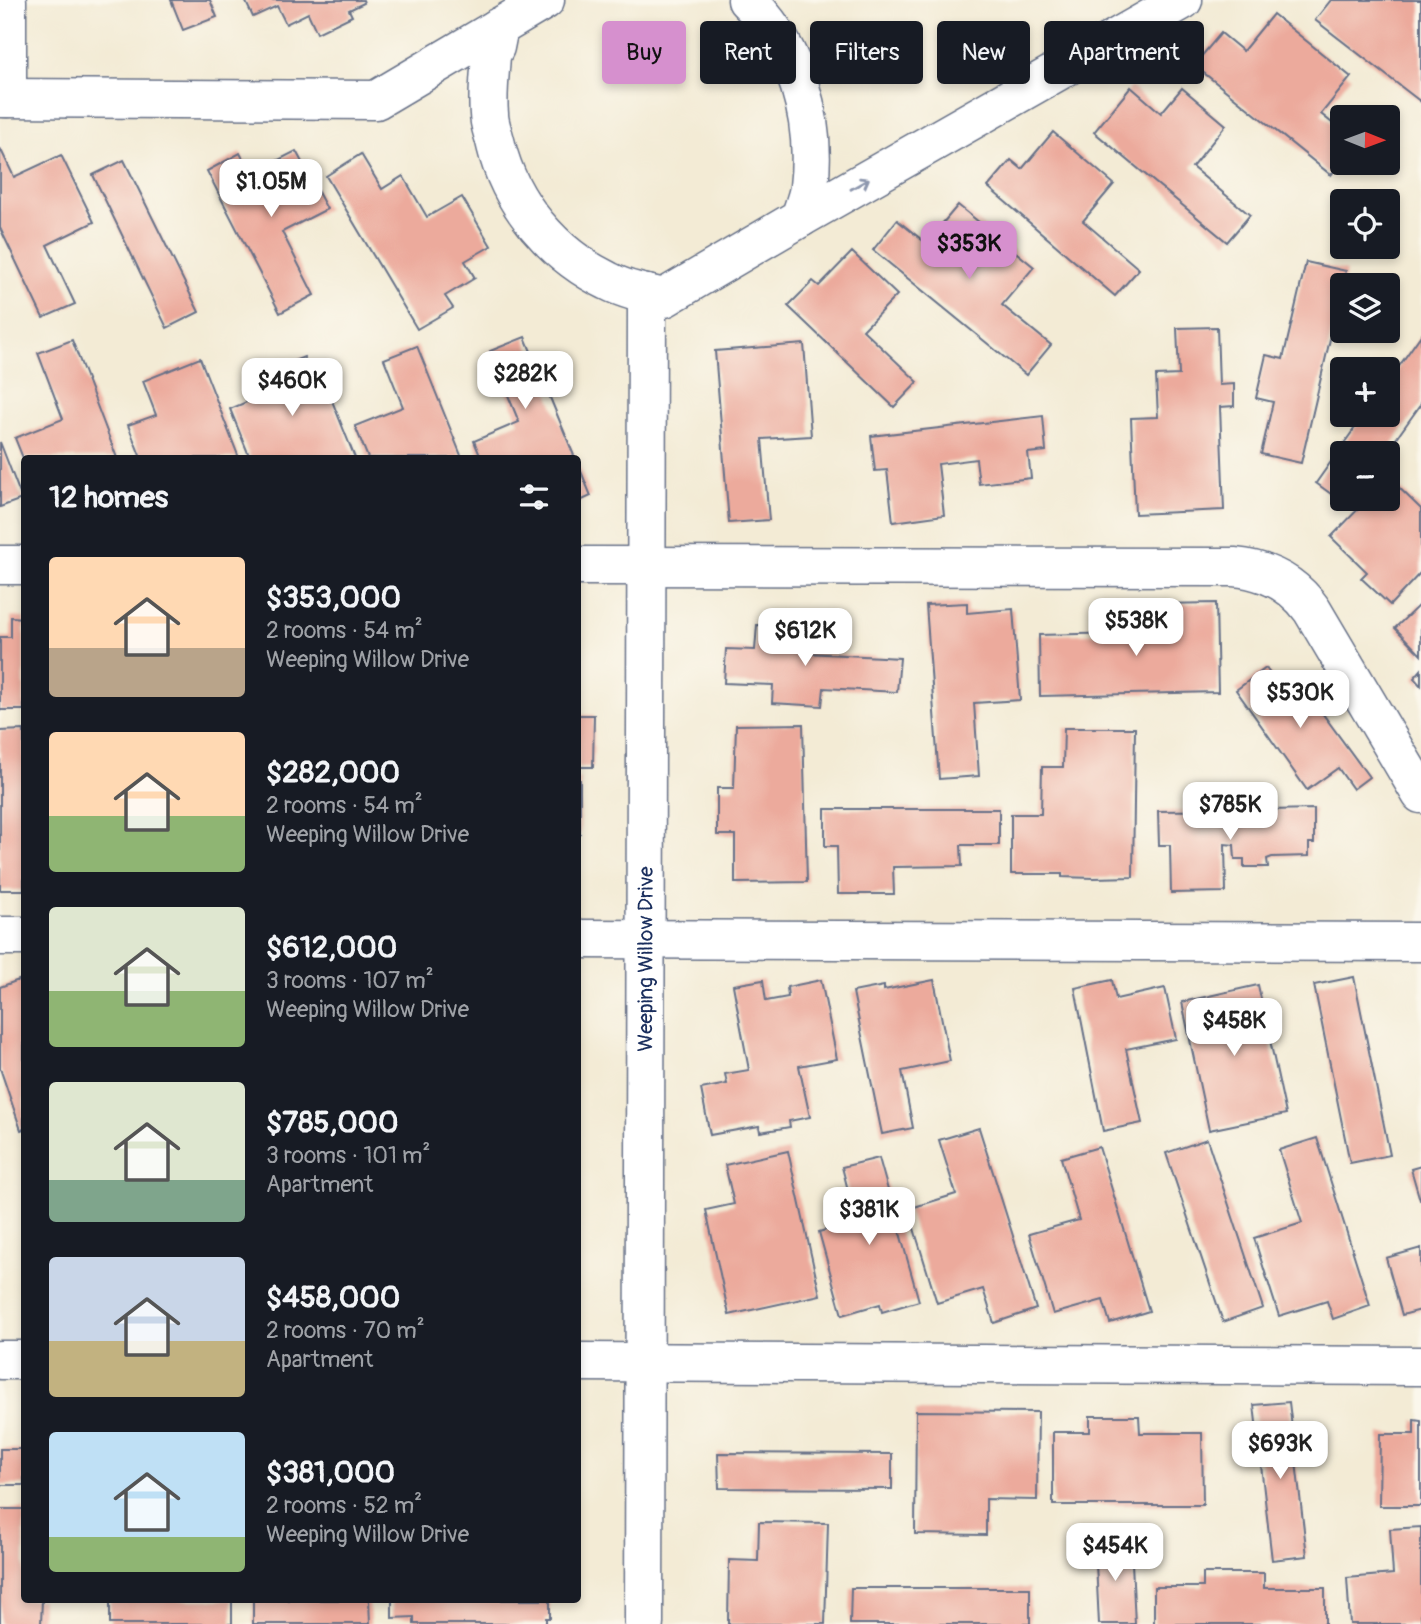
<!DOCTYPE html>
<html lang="en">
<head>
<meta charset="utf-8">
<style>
  :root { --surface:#171b24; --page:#242831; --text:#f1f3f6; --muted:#9ea1a6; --accent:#d690ce }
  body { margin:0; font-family:Pangolin,sans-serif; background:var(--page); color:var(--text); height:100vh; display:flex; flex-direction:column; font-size:26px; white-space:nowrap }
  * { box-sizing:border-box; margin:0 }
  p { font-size:23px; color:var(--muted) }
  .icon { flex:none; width:38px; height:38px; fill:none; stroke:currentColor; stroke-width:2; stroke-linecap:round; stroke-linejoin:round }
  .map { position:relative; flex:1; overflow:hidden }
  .panel { position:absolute; left:21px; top:455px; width:560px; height:1148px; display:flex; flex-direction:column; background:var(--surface); border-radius:7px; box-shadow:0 4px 10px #0003 }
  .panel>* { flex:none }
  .guide { position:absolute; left:602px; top:21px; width:665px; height:63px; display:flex; gap:14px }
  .needle { width:46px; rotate:91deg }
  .controls { position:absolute; left:1330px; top:105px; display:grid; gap:14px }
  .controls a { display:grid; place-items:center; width:70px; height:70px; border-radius:7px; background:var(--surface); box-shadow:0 4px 10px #0003; font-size:35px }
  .price { position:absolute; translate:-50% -60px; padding:0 16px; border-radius:14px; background:#fff; color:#222; font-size:23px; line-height:46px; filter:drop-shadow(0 2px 4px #0008) }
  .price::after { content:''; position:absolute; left:50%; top:42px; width:21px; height:16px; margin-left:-10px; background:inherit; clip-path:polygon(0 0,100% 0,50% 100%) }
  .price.selected { background:var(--accent); color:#111 }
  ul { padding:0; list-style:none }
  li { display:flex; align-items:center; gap:21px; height:175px; padding:0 28px }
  li span { display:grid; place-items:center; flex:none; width:196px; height:140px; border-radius:7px; color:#555 }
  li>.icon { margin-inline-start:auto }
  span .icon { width:84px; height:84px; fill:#fffc; stroke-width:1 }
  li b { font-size:30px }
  h2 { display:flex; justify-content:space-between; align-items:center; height:84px; padding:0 28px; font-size:30px }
  .pill { padding:0 24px; border-radius:7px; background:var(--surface); box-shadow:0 4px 10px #0003; font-size:24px; line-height:63px }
  .pill.selected { background:var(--accent); color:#111 }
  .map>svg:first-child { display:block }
  .building { fill:#ecaa9c }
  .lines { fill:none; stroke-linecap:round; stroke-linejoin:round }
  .street-casing { stroke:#677188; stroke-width:41 }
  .street { stroke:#fff; stroke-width:38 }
  .oneway { stroke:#8d97ae }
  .labels { text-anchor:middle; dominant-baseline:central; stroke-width:5; stroke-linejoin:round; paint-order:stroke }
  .street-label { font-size:21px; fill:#1b2f5e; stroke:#fbf7ec }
</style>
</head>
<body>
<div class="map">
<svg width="1421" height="1624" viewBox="0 0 1421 1624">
  <rect width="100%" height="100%" fill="#fbf7ec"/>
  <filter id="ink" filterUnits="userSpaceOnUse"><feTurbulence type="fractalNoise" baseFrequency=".0143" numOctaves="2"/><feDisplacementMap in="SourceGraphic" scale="14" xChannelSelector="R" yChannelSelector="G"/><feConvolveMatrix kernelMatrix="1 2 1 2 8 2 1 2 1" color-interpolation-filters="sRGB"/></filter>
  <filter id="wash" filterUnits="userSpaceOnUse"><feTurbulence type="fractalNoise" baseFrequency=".00686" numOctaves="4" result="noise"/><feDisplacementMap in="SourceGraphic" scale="28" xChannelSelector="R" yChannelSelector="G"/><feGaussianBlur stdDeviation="1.57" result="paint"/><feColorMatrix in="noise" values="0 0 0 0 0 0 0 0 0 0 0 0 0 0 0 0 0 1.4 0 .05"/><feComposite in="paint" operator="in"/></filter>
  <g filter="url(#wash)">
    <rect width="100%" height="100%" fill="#f3ebd5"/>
    <g id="blocks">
      <g class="building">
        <path d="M 171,0 L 210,0 L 217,17 L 183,30 Z"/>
        <path d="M 245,0 L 363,0 L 364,3 L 349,10 L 352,16 L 317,33 L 308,13 L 286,24 L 277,6 L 253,17 Z"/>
        <path d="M 1331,0 L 1421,0 L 1421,102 L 1315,20 Z"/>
        <path d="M 1273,14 L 1351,77 L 1321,114 L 1342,131 L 1342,161 L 1331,175 L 1194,65 L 1221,33 L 1243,51 Z"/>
        <path d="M 1131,87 L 1161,113 L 1182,88 L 1226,125 L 1192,167 L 1250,215 L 1227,242 L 1094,132 Z"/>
        <path d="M 1053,132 L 1114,184 L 1083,221 L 1139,269 L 1115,296 L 988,187 L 1011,160 L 1022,169 Z"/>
        <path d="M 0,148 L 14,177 L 61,155 L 94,222 L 47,245 L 75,304 L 43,318 L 0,228 Z"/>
        <path d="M 296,151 L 327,209 L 282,232 L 314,295 L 280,313 L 207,171 L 240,153 L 251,174 Z"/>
        <path d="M 361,154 L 382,189 L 403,176 L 427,217 L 462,197 L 491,246 L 465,261 L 475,278 L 445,296 L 453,308 L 417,329 L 326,176 Z"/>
        <path d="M 124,160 L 199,312 L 167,328 L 93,175 Z"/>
        <path d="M 958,205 L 1034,267 L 1002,305 L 1051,345 L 1026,375 L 873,250 L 897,220 L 926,243 Z"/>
        <path d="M 852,252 L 897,295 L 863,330 L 918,382 L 894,407 L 788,306 L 813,281 L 819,286 Z"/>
        <path d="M 1306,262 L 1346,271 L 1301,463 L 1261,454 L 1273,402 L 1256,398 L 1266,355 L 1283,359 Z"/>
        <path d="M 1217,327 L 1219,385 L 1234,384 L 1234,406 L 1220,407 L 1224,510 L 1135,514 L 1131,418 L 1158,417 L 1156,376 L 1179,375 L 1177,328 Z"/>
        <path d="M 1421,335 L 1421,404 L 1386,453 L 1342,453 L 1342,499 L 1354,499 L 1349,507 L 1316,483 L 1364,415 L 1388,415 L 1388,382 Z"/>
        <path d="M 525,337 L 575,458 L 481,458 L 474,441 L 519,422 L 490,351 Z"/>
        <path d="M 72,340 L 117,458 L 23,458 L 15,438 L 63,419 L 38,353 Z"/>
        <path d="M 804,344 L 811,436 L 762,439 L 769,520 L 729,523 L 715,351 Z"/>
        <path d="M 417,346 L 462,458 L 368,458 L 355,426 L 403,407 L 384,359 Z"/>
        <path d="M 304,357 L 311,375 L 320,371 L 355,458 L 250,458 L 230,409 L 268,393 L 260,374 Z"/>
        <path d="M 200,358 L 239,458 L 141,458 L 128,425 L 156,415 L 143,381 Z"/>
        <path d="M 1043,416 L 1046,451 L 1028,453 L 1031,478 L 979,484 L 976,459 L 938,464 L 944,515 L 893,522 L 887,470 L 875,471 L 871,436 Z"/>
        <path d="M 0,442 L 22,499 L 0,507 Z"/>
        <path d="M 578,464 L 591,496 L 578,502 Z"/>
        <path d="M 1388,477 L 1421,509 L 1421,572 L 1390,605 L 1361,578 L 1367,572 L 1331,537 L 1368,499 L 1388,499 Z"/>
        <path d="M 967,603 L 967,613 L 1013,609 L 1020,700 L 974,703 L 979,776 L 939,779 L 926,605 Z"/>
        <path d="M 1216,603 L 1218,692 L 1040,696 L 1039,635 L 1160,632 L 1159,604 Z"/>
        <path d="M 1421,603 L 1421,655 L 1395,628 Z"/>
        <path d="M 11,617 L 24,618 L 24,710 L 0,710 L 0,637 L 11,637 Z"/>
        <path d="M 757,625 L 808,628 L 807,653 L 900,658 L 897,692 L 824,688 L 822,706 L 772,703 L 773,685 L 724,683 L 726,649 L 755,650 Z"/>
        <path d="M 1266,668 L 1280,688 L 1295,676 L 1369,777 L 1353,789 L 1338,768 L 1307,790 L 1236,690 Z"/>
        <path d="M 1421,670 L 1421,686 L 1414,678 Z"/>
        <path d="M 578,715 L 594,715 L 593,767 L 578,767 Z"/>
        <path d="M 803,724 L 807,882 L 735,883 L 735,835 L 717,835 L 717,788 L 734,788 L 736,725 Z"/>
        <path d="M 1064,728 L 1135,728 L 1133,877 L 1094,878 L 1062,877 L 1062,874 L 1011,874 L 1011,814 L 1041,814 L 1042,767 L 1063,767 Z"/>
        <path d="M 24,730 L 24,890 L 0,890 L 0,731 Z"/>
        <rect x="578" y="780" width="2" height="54"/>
        <path d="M 1238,803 L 1268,803 L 1269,810 L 1314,809 L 1314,843 L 1309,843 L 1309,856 L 1272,857 L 1267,859 L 1268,867 L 1244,867 L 1244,859 L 1235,859 L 1234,845 L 1225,844 L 1226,892 L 1171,893 L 1170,845 L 1159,845 L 1158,811 L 1239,810 Z"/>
        <path d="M 825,809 L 999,809 L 999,845 L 961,845 L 962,866 L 893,867 L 894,894 L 838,894 L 837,846 L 825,846 Z"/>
        <path d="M 1354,977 L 1390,1155 L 1350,1163 L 1314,985 Z"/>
        <path d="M 24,978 L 24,1129 L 21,1130 L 0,1068 L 0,987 Z"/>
        <path d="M 763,980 L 766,1001 L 788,997 L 787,987 L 821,980 L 837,1059 L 799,1066 L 810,1117 L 789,1121 L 790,1127 L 760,1132 L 759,1126 L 710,1135 L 701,1089 L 727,1084 L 725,1074 L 749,1070 L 733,985 Z"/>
        <path d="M 934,980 L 950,1061 L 902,1071 L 913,1128 L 882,1134 L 853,992 L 884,986 L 884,990 Z"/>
        <path d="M 1112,980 L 1116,999 L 1165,988 L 1176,1039 L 1126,1049 L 1142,1123 L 1103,1131 L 1075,988 Z"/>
        <path d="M 1258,985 L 1286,1114 L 1209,1130 L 1182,1002 Z"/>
        <path d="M 979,1128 L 1036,1309 L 994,1323 L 983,1289 L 937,1303 L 908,1209 L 956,1194 L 939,1140 Z"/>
        <path d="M 1317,1138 L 1370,1306 L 1333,1319 L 1327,1301 L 1279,1316 L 1254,1238 L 1302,1223 L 1279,1150 Z"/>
        <path d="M 1207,1139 L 1263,1308 L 1223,1322 L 1166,1153 Z"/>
        <path d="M 1099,1147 L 1149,1311 L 1110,1323 L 1103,1300 L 1053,1314 L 1029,1234 L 1079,1220 L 1061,1158 Z"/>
        <path d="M 788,1151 L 820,1295 L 729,1315 L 706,1210 L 734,1204 L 725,1165 Z"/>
        <path d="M 879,1158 L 919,1301 L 882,1312 L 880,1304 L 842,1315 L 819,1232 L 856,1221 L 842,1167 Z"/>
        <path d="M 1421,1166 L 1421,1200 L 1420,1200 L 1411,1169 Z"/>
        <path d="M 1421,1248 L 1421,1310 L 1402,1315 L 1386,1258 Z"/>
        <path d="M 1289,1402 L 1307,1556 L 1272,1560 L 1254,1405 Z"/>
        <path d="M 916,1411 L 1038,1412 L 1037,1500 L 986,1499 L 986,1535 L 915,1534 Z"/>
        <path d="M 1090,1416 L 1139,1416 L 1140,1433 L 1202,1433 L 1203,1505 L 1053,1505 L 1053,1432 L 1090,1432 Z"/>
        <path d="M 1414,1420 L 1421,1421 L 1421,1506 L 1379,1506 L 1380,1434 L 1414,1434 Z"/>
        <rect x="0" y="1449" width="24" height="36"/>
        <path d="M 718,1453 L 892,1454 L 892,1489 L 719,1488 Z"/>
        <path d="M 0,1509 L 24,1509 L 24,1600 L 42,1600 L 41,1624 L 0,1624 Z"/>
        <path d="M 759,1522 L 828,1523 L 825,1624 L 728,1624 L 729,1560 L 758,1561 Z"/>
        <path d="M 1421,1527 L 1421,1624 L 1350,1624 L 1347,1578 L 1393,1574 L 1390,1529 Z"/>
        <path d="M 1131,1542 L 1135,1624 L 1099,1624 L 1095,1543 Z"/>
        <path d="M 1203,1573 L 1264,1573 L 1264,1588 L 1325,1588 L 1325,1624 L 1154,1624 L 1154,1587 L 1203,1587 Z"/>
        <path d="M 851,1588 L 1030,1588 L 1030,1624 L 850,1624 Z"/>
        <rect x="110" y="1600" width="122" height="24"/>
        <path d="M 253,1600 L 369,1600 L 370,1624 L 253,1624 Z"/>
        <path d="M 392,1600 L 550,1600 L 550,1618 L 546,1618 L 546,1624 L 414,1624 L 414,1617 L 392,1618 Z"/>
      </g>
    </g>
  </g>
  <g filter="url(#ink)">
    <use href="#blocks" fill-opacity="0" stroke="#677188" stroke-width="2"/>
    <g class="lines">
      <g class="street-casing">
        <g id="street">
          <path d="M 499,27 L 495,47 L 491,55 C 490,74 487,95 489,114 C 489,124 494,135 496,145 C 510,204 554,255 608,281 C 625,290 645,294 664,298 L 800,218 C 803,208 808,197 809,187 C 817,120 797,47 747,0"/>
          <path d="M 0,98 L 376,100 L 545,0"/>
          <path d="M 7,98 L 7,0"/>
          <path d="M 800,218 L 1183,0"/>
          <path d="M 0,565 L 24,565"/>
          <path d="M 578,566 L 1234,567 C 1267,570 1293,583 1312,610 L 1421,794"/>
          <path d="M 0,936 L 24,936"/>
          <path d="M 578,939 L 1421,942"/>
          <path d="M 0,1360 L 24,1360"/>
          <path d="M 578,1362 L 1421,1366"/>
          <path id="s1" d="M 644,1624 L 647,294"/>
        </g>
      </g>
      <use href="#street" class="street"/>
    </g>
    <defs><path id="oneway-shaft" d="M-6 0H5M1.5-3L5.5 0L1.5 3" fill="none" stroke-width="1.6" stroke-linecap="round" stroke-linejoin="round" transform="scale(1.75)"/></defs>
    <use class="oneway" href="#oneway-shaft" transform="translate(860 184) rotate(-30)"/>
  </g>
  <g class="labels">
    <g class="street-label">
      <text stroke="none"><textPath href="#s1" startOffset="665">Weeping Willow Drive</textPath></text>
    </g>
  </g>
</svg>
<div class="controls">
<a><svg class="needle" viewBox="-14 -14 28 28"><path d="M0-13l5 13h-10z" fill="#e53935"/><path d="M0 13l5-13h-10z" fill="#9ea1a6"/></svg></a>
<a><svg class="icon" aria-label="locate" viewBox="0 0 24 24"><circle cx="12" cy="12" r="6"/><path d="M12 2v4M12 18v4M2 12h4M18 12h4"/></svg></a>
<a><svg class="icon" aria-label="layers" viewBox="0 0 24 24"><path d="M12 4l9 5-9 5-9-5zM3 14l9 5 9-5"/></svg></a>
<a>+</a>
<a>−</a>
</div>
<b class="price" style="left:271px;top:219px">$1.05M</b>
<b class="price selected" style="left:969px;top:281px">$353K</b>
<b class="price" style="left:525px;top:411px">$282K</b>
<b class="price" style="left:292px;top:418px">$460K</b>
<b class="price" style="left:1136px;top:658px">$538K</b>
<b class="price" style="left:805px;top:668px">$612K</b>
<b class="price" style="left:1300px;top:730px">$530K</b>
<b class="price" style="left:1230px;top:842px">$785K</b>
<b class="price" style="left:1234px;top:1058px">$458K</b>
<b class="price" style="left:869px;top:1247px">$381K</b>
<b class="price" style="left:1280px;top:1481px">$693K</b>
<b class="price" style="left:1115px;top:1583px">$454K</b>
<div class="guide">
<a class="pill selected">Buy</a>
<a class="pill">Rent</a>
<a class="pill">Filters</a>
<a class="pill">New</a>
<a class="pill">Apartment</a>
</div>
<section class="panel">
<h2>12 homes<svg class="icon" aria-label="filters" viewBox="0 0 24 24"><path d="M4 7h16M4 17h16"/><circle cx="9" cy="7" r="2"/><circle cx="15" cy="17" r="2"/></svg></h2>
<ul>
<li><span style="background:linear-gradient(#ffd9b3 65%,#b9a48a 0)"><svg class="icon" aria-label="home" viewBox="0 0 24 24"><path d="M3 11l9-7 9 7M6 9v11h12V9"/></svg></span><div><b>$353,000</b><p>2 rooms · 54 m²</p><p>Weeping Willow Drive</p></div></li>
<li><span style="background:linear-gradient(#ffd9b3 60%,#8fb573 0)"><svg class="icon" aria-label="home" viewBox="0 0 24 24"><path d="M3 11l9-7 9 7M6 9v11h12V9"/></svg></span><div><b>$282,000</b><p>2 rooms · 54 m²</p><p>Weeping Willow Drive</p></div></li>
<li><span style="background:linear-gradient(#dfe7d0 60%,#8fb573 0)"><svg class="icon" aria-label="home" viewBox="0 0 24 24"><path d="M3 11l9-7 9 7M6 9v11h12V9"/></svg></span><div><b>$612,000</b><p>3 rooms · 107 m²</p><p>Weeping Willow Drive</p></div></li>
<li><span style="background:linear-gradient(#dfe7d0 70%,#7fa58c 0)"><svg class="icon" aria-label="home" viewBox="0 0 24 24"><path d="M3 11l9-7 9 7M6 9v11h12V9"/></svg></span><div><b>$785,000</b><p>3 rooms · 101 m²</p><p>Apartment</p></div></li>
<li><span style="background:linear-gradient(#c9d6e8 60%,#c2b280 0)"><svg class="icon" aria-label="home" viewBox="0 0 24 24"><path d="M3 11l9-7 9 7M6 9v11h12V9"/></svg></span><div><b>$458,000</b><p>2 rooms · 70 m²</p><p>Apartment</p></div></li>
<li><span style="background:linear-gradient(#bfe0f5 75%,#8fb573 0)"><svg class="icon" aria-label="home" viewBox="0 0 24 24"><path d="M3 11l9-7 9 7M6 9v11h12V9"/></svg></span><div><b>$381,000</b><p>2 rooms · 52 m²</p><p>Weeping Willow Drive</p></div></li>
</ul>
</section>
</div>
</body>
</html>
